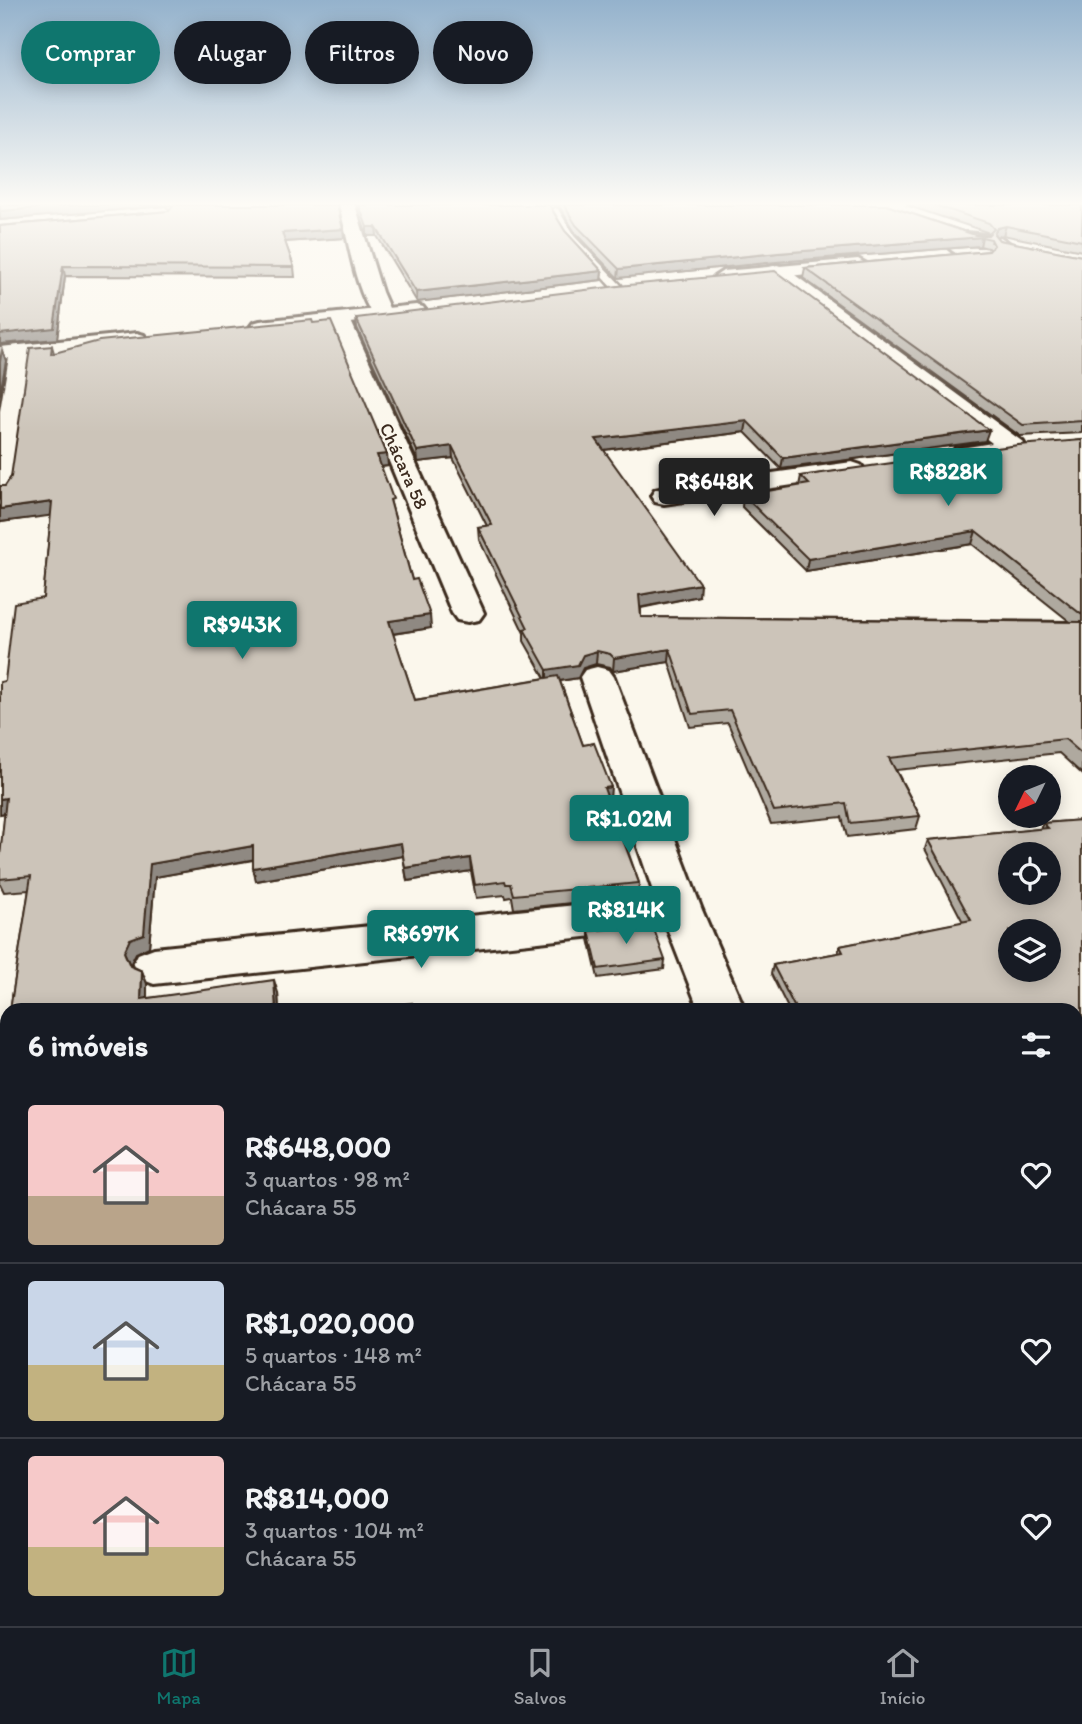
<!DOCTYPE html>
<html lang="pt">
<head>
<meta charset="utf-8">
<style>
  :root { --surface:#171b24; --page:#20242c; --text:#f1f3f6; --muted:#9ea1a6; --line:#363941; --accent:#0f766e }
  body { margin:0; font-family:Itim,sans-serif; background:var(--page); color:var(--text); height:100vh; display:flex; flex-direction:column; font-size:26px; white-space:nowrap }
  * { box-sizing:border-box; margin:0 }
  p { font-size:23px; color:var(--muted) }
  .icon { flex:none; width:38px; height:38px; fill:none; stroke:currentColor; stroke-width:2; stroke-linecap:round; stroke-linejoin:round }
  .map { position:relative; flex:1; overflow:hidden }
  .details { position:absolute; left:0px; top:1003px; width:1083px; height:625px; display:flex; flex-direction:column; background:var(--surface); border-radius:21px 21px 0 0; box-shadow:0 4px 18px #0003 }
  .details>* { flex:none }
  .hud { position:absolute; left:21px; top:21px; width:700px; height:63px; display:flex; gap:14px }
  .needle { width:46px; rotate:227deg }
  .tools { position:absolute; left:998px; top:765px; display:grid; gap:14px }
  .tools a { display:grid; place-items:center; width:63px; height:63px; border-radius:50%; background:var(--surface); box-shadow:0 4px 18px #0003; font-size:35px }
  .price { position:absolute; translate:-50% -60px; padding:0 16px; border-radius:7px; background:var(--accent); color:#fff; font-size:23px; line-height:46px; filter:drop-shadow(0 2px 4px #0008) }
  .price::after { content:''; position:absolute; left:50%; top:42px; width:21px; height:16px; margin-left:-10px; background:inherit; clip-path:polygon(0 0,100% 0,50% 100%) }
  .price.current { background:#222; color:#fff }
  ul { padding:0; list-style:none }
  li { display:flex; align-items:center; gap:21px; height:175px; padding:0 28px }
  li+li { border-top:2px solid var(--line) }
  li span { display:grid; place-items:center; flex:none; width:196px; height:140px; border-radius:7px; color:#555 }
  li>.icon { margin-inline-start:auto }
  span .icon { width:84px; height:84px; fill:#fffc; stroke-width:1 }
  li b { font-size:30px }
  h2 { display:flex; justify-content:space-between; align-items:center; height:84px; padding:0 28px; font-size:30px }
  .tag { padding:0 24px; border-radius:32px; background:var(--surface); box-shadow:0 4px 18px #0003; font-size:24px; line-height:63px }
  .tag.current { background:var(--accent); color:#fff }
  .tabs { display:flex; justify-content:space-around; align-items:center; height:98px; border-top:2px solid var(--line); background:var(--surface); font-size:19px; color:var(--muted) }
  .tabs a { display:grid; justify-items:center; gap:4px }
  .tabs .current { color:var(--accent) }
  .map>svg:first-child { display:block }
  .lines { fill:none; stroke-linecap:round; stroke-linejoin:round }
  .service-casing { stroke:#3b2a1e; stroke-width:5 }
  .minor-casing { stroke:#3b2a1e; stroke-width:6 }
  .tertiary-casing { stroke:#3b2a1e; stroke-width:6 }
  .service { fill:#fbf7ec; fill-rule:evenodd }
  .minor { fill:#fbf7ec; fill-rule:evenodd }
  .tertiary { fill:#fbf7ec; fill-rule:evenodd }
  .wall { fill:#afa99f; stroke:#3b2a1e; stroke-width:2 }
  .shaded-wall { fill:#8f8982; stroke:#3b2a1e; stroke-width:2 }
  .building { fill:#ccc4b9; stroke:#3b2a1e; stroke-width:2; fill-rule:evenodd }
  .labels { text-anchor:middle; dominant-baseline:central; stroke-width:5; stroke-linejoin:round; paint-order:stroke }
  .far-street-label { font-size:19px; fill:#3b2a1e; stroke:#fbf7ec }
</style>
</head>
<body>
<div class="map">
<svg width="1082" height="1626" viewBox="0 0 1082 1626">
  <rect width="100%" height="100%" fill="#fbf7ec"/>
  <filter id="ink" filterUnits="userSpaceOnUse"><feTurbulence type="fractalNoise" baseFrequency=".0143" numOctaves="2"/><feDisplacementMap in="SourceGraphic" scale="14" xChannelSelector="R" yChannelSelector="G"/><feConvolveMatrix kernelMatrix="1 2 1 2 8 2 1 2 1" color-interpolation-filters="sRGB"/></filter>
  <g filter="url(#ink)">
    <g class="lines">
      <g class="service-casing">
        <path id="service" d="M 555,208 L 558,209 L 574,236 L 621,285 L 621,289 L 613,289 L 567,239 L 551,211 Z"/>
      </g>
      <g class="minor-casing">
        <g id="minor">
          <path d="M 339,205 L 355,205 L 382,292 L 392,315 L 389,319 L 375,319 C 354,288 349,241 339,205 Z"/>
          <path d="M 777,265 L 784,267 L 1023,442 L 1026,447 L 1023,452 L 964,462 L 955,459 L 951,454 L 955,449 L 992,443 L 770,275 L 768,271 L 770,267 Z"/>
          <path d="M 340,313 L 347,315 L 350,319 L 484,613 L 479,620 L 468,622 L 457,620 L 452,613 L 330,319 L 333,315 Z"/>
          <path d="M 21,345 L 29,346 L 32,351 L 13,489 L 9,495 L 0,497 L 0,411 L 10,351 L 13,346 Z"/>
          <path d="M 852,462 L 861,465 L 865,470 L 861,475 L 664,504 L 655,502 L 651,496 L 655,490 L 664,488 Z"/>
          <path d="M 597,667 L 609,670 L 614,677 L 702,910 L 745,1010 L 699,1010 L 667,928 L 154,984 L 138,978 L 132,966 L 138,954 L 154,948 L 655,897 L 580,677 L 585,670 Z"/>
        </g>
      </g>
      <g class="tertiary-casing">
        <g id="tertiary">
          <path d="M 966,233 L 999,236 L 1016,248 L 1010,255 C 988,260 960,263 944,243 L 947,239 ZM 968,243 L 994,248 L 977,248 L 965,244 Z"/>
          <path d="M 858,259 L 867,264 L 864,268 L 723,283 L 714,277 L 723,271 Z"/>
          <path d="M 416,305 L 423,307 L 426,311 L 423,315 L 260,333 L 253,331 L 250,327 L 253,323 L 260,321 Z"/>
          <path d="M 137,333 L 144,335 L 147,339 L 144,343 L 0,359 L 0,347 Z"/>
          <path d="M 1076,1563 L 1082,1563 L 1082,1626 L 1065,1626 L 1052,1620 L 1076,1620 Z"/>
          <path d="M 0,1584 L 7,1584 L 7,1620 L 40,1620 L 38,1626 L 0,1626 Z"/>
        </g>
      </g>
      <use href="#service" class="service"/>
      <use href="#minor" class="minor"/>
      <use href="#tertiary" class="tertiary"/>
    </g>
    <g class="wall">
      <path d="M 0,205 L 337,205 L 344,238 L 285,242 L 294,267 L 295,277 L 65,276 L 57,339 L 0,344 L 0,226 L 169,211 L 170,210 L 165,206 L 0,220 Z"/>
      <path d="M 357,205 L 886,205 L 975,235 L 989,235 L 987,232 L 906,205 L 1082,205 L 1082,251 L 1003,235 L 996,237 L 999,240 L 1082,256 L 1082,433 L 1020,436 L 803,278 L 805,268 L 989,251 L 988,248 L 980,246 L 776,262 L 618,278 L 576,234 L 560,208 L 556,206 L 552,209 L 565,231 L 602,271 L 601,280 L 417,302 L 377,236 L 367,236 Z"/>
      <path d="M 356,318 L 985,441 L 781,469 L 745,432 L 603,450 L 699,596 L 641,608 L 641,617 L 1069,621 L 972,544 L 806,571 L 742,507 L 743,495 L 799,486 L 801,476 L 1082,440 L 1082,774 L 1059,753 L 896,770 L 920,816 L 916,829 L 847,837 L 842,817 L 771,824 L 728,723 L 690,727 L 669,662 L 613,671 L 610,667 L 596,664 L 583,668 L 578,678 L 560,681 L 583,745 L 610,800 L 639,883 L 638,896 L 514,909 L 512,897 L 506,898 L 505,895 L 476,898 L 471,871 L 407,881 L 403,856 L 256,881 L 253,860 L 155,877 L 149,947 L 136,953 L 130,965 L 142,971 L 147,984 L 147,998 L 278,993 L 279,1010 L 10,1010 L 29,890 L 4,892 L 0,884 L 0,857 L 5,813 L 0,814 L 5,681 L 43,598 L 51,515 L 0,522 L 0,486 L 5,486 L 11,477 L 52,346 L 54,353 L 388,466 L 381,467 L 412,580 L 431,628 L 393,634 L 415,700 L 545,678 L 524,641 L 524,633 L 479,539 L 478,527 L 487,526 L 453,458 L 418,462 L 357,328 Z"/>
      <path d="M 1082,820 L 1082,1168 L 1076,1169 L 1076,1010 L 789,1010 L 771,974 L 773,965 L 838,953 L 840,946 L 963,922 L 925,849 L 928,840 L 1040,829 L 1043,823 Z"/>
      <path d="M 589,931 L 665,960 L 664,969 L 598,978 L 589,939 Z"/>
      <path d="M 7,1144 L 7,1319 L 0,1320 L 0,1145 Z"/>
    </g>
    <g class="shaded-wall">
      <path d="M 78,205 L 164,205 L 165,206 L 0,220 L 0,211 Z"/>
      <path d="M 1006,226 L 1003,235 L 995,237 L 991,243 L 994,234 L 997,228 Z"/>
      <path d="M 367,227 L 376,227 L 377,236 L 367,236 Z"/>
      <path d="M 343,229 L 344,238 L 283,242 L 282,233 Z"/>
      <path d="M 982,237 L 980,246 L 776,262 L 618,278 L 619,269 L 778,253 Z"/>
      <path d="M 63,266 L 65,276 L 57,339 L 0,344 L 0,334 Z"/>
      <path d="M 602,271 L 601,280 L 417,302 L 416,292 Z"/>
      <path d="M 2,350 L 6,361 L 0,395 L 0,362 Z"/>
      <path d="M 747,421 L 745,432 L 595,451 L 596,439 Z"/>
      <path d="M 989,430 L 985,441 L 781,469 L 783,458 Z"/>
      <path d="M 452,446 L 453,458 L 418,462 L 417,451 Z"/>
      <path d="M 387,454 L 388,466 L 379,467 L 377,455 Z"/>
      <path d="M 52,502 L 56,515 L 0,522 L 0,509 Z"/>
      <path d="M 976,531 L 972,544 L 806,571 L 808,559 Z"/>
      <path d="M 700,584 L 699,596 L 638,608 L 639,595 Z"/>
      <path d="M 430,615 L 431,628 L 391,634 L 389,621 Z"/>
      <path d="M 670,649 L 669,662 L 613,671 L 614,658 Z"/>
      <path d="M 597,651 L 596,664 L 583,668 L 578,678 L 547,683 L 547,670 L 583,655 Z"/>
      <path d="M 611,787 L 610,800 L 604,801 L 604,788 Z"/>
      <path d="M 6,798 L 13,811 L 0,814 L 0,799 Z"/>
      <path d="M 401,843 L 403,856 L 256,881 L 253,868 Z"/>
      <path d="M 253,846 L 256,859 L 155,877 L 149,947 L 136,953 L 130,965 L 124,952 L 150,864 Z"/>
      <path d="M 470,858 L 471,871 L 407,881 L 405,868 Z"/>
      <path d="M 142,971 L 147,984 L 147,1010 L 141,999 Z"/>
      <path d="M 274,980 L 278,993 L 279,1010 L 276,1010 Z"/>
      <path d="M 7,1062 L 7,1076 L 3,1077 L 0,1098 L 0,1063 Z"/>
    </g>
    <g class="building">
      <path d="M 0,205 L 78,205 L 0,211 Z"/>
      <path d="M 174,205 L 337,205 L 343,229 L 282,233 L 294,267 L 63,266 L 54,328 L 0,334 L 0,226 L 169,211 Z"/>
      <path d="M 359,205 L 549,205 L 565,231 L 602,271 L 416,292 L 376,227 L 367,227 Z"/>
      <path d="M 564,205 L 886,205 L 975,235 L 988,235 L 994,229 L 989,223 L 934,205 L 1082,205 L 1082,241 L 1006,226 L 997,228 L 994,234 L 999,240 L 1082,256 L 1082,421 L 1023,425 L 805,268 L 989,251 L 994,245 L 991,239 L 982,237 L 778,253 L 619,269 L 576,225 Z"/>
      <path d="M 775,271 L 989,430 L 783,458 L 747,421 L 596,439 L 700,584 L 639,595 L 641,617 L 1082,622 L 1082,754 L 1065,739 L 889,758 L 920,816 L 850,823 L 846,803 L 774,811 L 730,710 L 692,714 L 670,649 L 614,658 L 610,654 L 597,651 L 583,655 L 578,665 L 547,670 L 524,629 L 528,628 L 478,527 L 492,525 L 452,446 L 417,451 L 356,318 L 618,286 Z"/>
      <path d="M 312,320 L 313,323 L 331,321 L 387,454 L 377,455 L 393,499 L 390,500 L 412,580 L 417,579 L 430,615 L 389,621 L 415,700 L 558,676 L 583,745 L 594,743 L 611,787 L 604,788 L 639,883 L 514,895 L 511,884 L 506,884 L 505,881 L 475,885 L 470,858 L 405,868 L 401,843 L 253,868 L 253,846 L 150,864 L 144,934 L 130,939 L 124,952 L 130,966 L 142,971 L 141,999 L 274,980 L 276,1010 L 10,1010 L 31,876 L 0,879 L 0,857 L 6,798 L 0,799 L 0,682 L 5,681 L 14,603 L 43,598 L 52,502 L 0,509 L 0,486 L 5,486 L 11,477 L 30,348 L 52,346 L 51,354 L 99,341 Z"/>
      <path d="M 1082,440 L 1082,615 L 976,531 L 808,559 L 743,495 L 809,484 L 801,476 L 1018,445 Z"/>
      <path d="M 1082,820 L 1082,1161 L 1076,1162 L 1076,1010 L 796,1010 L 773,965 L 843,952 L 840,946 L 971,920 L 928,840 L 1048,828 L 1043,823 ZM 1010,854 L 1048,854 L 1048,892 L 1010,892 ZM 1010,931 L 1048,931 L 1048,970 L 1010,970 Z"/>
      <path d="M 652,924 L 665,960 L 598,969 L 589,931 Z"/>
      <path d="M 412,1003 L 413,1010 L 367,1010 Z"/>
      <path d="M 7,1022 L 7,1062 L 0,1063 L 0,1033 L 2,1023 Z"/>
      <path d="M 7,1144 L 7,1306 L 0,1308 L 0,1145 Z"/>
      <path d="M 1076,1352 L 1082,1363 L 1082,1364 L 1076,1365 Z"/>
    </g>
  </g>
  <linearGradient id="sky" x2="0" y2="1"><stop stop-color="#94b2cc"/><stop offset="0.47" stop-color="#fdfbf6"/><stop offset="1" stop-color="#fdfbf6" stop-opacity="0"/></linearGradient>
  <rect width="1082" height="433" fill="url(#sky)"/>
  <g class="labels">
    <g class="far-street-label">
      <text transform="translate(404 466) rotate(66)">Chácara 58</text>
    </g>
  </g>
</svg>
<div class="tools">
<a><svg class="needle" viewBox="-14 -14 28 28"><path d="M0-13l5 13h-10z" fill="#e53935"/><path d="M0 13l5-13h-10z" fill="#9ea1a6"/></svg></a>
<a><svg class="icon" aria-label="locate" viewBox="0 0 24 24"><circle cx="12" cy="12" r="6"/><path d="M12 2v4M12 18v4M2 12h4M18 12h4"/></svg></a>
<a><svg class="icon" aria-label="layers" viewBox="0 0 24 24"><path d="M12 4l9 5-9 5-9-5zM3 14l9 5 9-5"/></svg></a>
</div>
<b class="price" style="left:948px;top:508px">R$828K</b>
<b class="price current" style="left:714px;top:518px">R$648K</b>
<b class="price" style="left:242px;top:661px">R$943K</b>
<b class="price" style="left:629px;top:855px">R$1.02M</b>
<b class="price" style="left:626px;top:946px">R$814K</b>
<b class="price" style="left:421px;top:970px">R$697K</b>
<div class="hud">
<a class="tag current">Comprar</a>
<a class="tag">Alugar</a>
<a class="tag">Filtros</a>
<a class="tag">Novo</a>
</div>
<section class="details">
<h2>6 imóveis<svg class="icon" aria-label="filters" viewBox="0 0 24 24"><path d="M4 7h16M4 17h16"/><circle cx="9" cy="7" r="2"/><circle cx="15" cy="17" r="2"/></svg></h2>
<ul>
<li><span style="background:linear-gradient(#f6c9c9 65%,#b9a48a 0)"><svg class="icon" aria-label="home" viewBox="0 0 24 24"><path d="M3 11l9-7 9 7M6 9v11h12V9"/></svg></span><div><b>R$648,000</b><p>3 quartos · 98 m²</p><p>Chácara 55</p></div><svg class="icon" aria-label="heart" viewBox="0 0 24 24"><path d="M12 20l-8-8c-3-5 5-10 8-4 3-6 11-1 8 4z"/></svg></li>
<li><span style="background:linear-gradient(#c9d6e8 60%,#c2b280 0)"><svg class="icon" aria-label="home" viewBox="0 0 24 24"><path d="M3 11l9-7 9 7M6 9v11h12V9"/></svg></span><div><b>R$1,020,000</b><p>5 quartos · 148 m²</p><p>Chácara 55</p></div><svg class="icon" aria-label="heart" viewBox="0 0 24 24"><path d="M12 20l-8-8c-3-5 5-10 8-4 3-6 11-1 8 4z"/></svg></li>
<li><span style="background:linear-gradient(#f6c9c9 65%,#c2b280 0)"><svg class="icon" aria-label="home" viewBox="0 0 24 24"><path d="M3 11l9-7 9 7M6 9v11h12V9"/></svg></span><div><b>R$814,000</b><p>3 quartos · 104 m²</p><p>Chácara 55</p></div><svg class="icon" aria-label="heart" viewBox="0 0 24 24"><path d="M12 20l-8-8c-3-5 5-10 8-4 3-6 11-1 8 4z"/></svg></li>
</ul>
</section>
</div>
<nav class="tabs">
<a class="current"><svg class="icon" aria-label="map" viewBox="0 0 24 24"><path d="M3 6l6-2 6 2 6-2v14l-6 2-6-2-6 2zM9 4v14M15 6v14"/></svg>Mapa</a>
<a><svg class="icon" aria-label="saved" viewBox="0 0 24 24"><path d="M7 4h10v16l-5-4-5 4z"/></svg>Salvos</a>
<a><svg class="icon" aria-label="home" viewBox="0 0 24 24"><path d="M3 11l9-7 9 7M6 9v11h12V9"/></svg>Início</a>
</nav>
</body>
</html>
